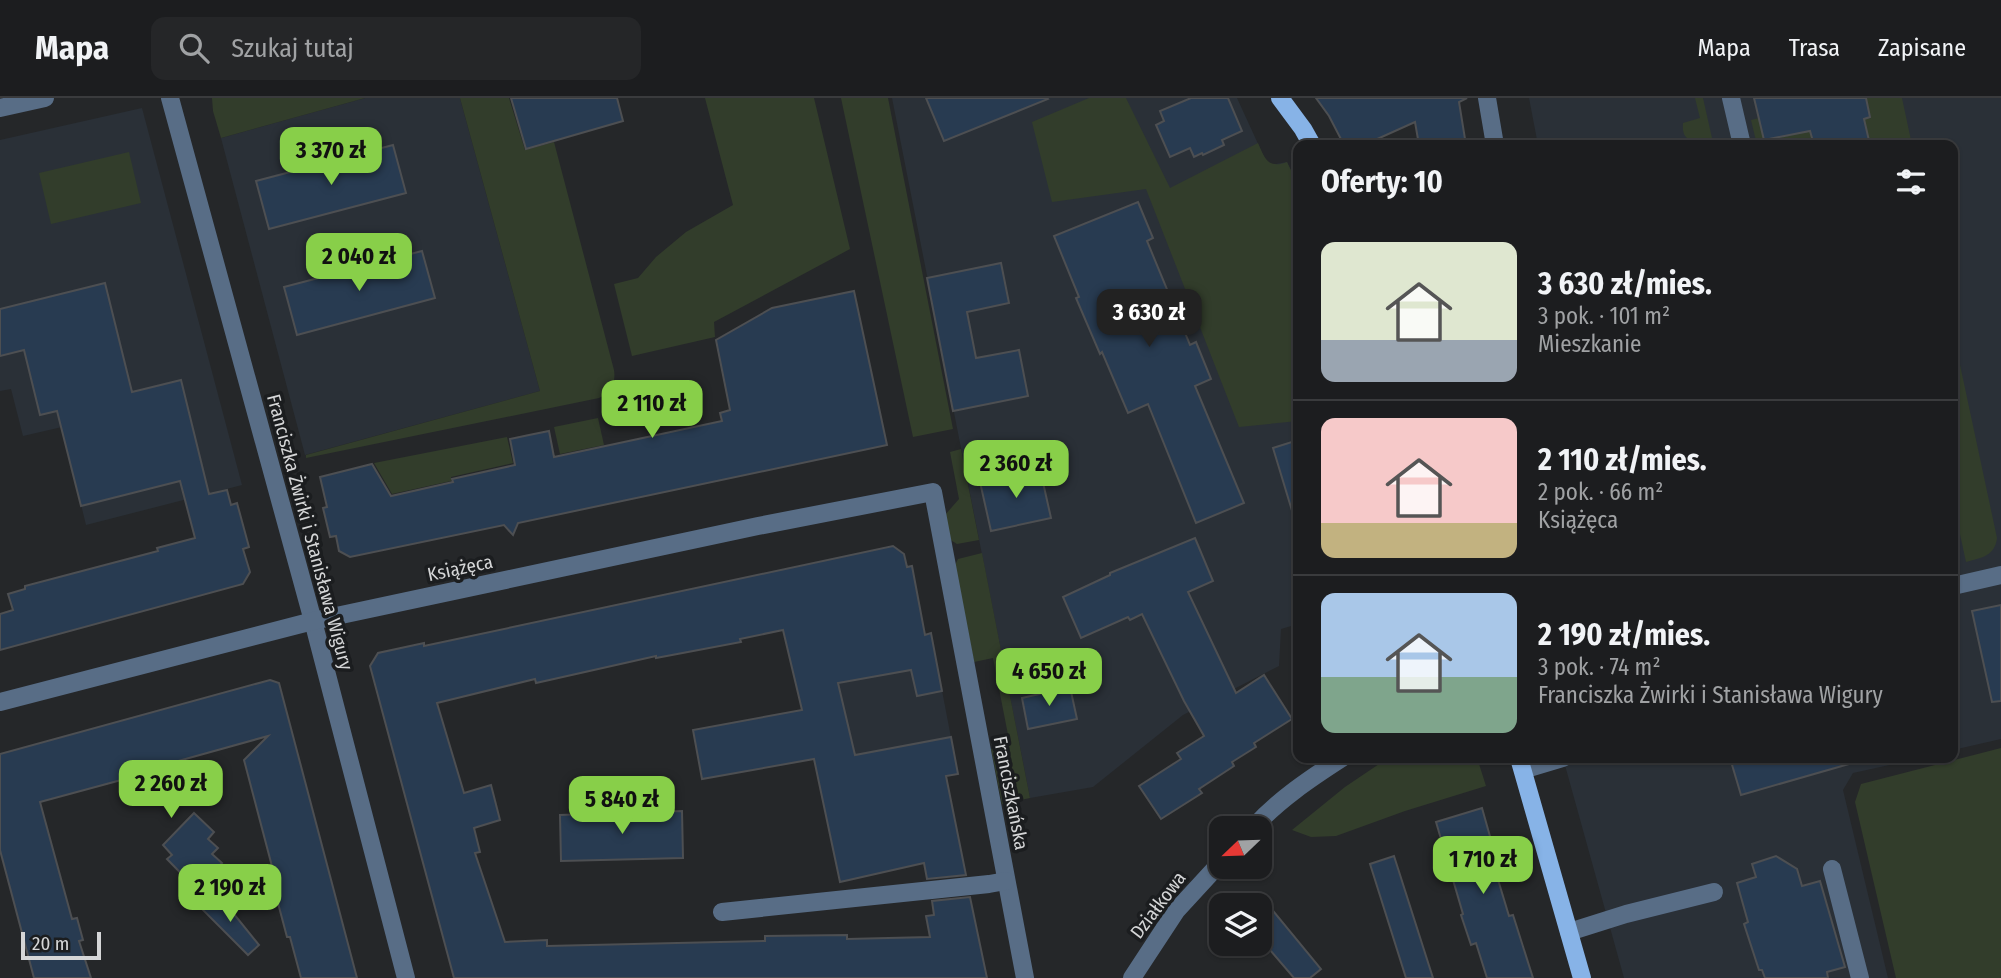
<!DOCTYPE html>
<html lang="pl">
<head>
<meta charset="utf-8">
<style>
  :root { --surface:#1c1d1f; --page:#252628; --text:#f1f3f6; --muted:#a0a2a4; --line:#3a3b3d; --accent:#88cf49 }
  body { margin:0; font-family:"Fira Sans Condensed",sans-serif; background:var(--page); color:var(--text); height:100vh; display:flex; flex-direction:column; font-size:26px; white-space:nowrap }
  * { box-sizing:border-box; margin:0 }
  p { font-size:23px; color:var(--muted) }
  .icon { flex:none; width:38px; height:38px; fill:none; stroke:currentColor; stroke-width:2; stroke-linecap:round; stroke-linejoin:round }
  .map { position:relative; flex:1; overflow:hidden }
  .sheet { position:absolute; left:1293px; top:42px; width:665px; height:623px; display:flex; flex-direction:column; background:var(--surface); border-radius:14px; box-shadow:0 2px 5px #0004,0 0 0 2px var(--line) }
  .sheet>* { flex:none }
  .needle { width:46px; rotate:247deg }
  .buttons { position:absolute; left:1209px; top:718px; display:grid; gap:14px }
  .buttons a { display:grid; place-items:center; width:63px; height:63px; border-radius:14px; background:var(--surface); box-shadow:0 2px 5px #0004,0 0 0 2px var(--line); font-size:35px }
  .scale { position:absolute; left:21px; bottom:18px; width:80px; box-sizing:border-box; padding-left:7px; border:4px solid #d5d6d7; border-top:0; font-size:19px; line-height:24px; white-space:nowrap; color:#d5d6d7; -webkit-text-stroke:5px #1b1d1f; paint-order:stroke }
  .price { position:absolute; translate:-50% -60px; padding:0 16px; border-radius:14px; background:var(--accent); color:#111; font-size:23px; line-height:46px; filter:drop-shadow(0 2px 4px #0008) }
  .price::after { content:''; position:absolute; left:50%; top:42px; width:21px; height:16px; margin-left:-10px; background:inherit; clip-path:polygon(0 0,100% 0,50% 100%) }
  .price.selected { background:#222; color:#fff }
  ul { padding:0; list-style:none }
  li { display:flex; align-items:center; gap:21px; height:175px; padding:0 28px }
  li+li { border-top:2px solid var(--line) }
  li span { display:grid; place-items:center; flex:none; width:196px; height:140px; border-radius:14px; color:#555 }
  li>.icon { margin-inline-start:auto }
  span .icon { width:84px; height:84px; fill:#fffc; stroke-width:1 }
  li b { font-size:30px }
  h2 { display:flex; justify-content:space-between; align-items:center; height:84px; padding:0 28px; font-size:30px }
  header { display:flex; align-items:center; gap:42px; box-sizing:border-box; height:98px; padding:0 35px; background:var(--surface); border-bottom:2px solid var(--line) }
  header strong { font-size:33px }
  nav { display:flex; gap:38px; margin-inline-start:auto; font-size:24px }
  .search { width:490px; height:63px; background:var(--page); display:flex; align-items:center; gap:18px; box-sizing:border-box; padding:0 24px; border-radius:14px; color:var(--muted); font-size:26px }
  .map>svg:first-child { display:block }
  .built { fill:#2a3037 }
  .green { fill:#323d2b }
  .building { fill:#283b51; stroke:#4d4f52; stroke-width:2 }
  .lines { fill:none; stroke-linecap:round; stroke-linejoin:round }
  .minor { stroke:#586d86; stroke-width:18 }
  .major { stroke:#87b3e7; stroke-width:18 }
  .labels { text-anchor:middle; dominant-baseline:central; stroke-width:7; stroke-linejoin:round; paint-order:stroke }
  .street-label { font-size:19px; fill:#d5d6d7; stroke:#1b1d1f }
</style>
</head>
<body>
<header>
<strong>Mapa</strong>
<div class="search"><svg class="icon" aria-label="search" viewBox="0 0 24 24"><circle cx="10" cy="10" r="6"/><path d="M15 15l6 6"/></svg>Szukaj tutaj</div>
<nav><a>Mapa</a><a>Trasa</a><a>Zapisane</a></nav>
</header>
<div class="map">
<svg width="2001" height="880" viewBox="0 0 2001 880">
  <rect width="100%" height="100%" fill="#252729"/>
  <g class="built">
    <path d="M 365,0 L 460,0 L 540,293 L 305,357 L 221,40 Z"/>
    <path d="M 892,0 L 1237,0 L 1265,61 L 1271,66 L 1276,66 L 1287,64 L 1298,87 L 1298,526 L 1281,531 L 1279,568 L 1183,617 L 1093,689 L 1030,700 Z"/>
    <path d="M 1529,0 L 2001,0 L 2001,641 L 1953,652 L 1953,47 L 1538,47 Z"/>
    <path d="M 142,10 L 242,387 L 86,427 L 62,329 L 23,338 L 11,291 L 0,293 L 0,42 Z"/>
    <path d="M 931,535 L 958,676 L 824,701 L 791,563 Z"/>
    <path d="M 1563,660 L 1921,660 L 1853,675 L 1843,692 L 1888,880 L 1624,880 Z"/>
  </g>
  <g class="green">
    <path d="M 212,0 L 365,0 L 221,40 L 213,13 Z"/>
    <path d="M 460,0 L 509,0 L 525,52 L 554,44 L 614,272 C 616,285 611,295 599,300 L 306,360 L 306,357 L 540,293 Z"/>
    <path d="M 705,0 L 814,0 L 850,151 L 714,224 L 715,239 L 632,258 L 614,186 L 638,180 L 656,159 L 686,134 L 733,107 Z"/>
    <path d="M 841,0 L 888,0 L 953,331 L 913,339 Z"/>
    <path d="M 1089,0 L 1126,0 L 1170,90 L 1258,45 C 1265,61 1268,71 1287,64 L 1298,87 L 1298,323 L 1239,329 L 1146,91 L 1052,104 L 1032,24 Z"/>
    <path d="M 1695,0 L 1703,0 L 1712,40 C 1697,43 1681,47 1683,25 L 1700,20 Z"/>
    <path d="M 1866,0 L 1902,0 L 1912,47 L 1870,47 L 1864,21 L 1871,20 Z"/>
    <path d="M 1759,20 L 1764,43 L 1810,33 L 1813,47 L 1757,47 L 1751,22 Z"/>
    <path d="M 129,54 L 141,105 L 51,126 L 39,75 Z"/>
    <path d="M 1953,234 L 1997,440 C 1995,458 1981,460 1966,464 L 1953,404 Z"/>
    <path d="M 598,320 L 604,347 L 560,356 L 554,329 Z"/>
    <path d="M 507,339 L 513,365 L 451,379 L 451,383 L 392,396 L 374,365 Z"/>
    <path d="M 961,351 L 979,442 L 957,446 L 949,441 L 945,417 L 959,401 L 950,354 Z"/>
    <path d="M 982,455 L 1030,700 L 1002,706 L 991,651 L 1010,647 L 993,560 L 974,564 L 955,467 L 958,461 Z"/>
    <path d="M 2001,650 L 2001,880 L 1896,880 L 1855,704 L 1861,686 Z"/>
    <path d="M 1388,660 L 1474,660 L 1479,666 L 1486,688 L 1405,713 L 1336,738 L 1311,739 L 1292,732 L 1345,689 Z"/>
  </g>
  <g class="building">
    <path d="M 511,0 L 617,0 L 623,23 L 526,51 Z"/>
    <path d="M 926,0 L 1047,0 L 1048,1 L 944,43 Z"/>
    <path d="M 1191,0 L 1228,0 L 1242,33 L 1222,42 L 1224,47 L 1203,57 L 1202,55 L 1194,59 L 1190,50 L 1170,59 L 1156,27 L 1164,23 L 1160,13 Z"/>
    <path d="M 1316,0 L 1467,0 L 1459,4 L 1466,47 L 1419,47 L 1415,24 L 1364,47 L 1344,47 L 1329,18 Z"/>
    <path d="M 1754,0 L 1866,0 L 1870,19 L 1864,21 L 1870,47 L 1814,47 L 1810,33 L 1764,42 Z"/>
    <path d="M 393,47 L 406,95 L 269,131 L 256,83 Z"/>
    <path d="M 1138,104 L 1153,140 L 1147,143 L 1190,247 L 1196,244 L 1211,281 L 1195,288 L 1244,405 L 1196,425 L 1148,306 L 1128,315 L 1102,254 L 1100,256 L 1076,200 L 1079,199 L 1054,138 Z"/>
    <path d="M 422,153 L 435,200 L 297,237 L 284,189 Z"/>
    <path d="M 1001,165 L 1009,205 L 967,214 L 976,260 L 1019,252 L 1028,298 L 953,313 L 927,180 Z"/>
    <path d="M 105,185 L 132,294 L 181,282 L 209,396 L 227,392 L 231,407 L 237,405 L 249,449 L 243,451 L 250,474 L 243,486 L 0,552 L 0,516 L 13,512 L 8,496 L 25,491 L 25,488 L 158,453 L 157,450 L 195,440 L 180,383 L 81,408 L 57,313 L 40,317 L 24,252 L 0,258 L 0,211 Z"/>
    <path d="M 854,193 L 887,347 L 518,425 L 513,437 L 504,427 L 350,459 L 339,453 L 336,438 L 330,439 L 323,410 L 327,409 L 320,379 L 372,366 L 391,398 L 453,384 L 452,381 L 515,367 L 510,341 L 529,337 L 549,333 L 554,359 L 722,323 L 720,315 L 730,312 L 716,242 L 772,210 Z"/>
    <path d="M 1298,342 L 1298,415 L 1293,416 L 1273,350 Z"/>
    <path d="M 1040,371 L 1051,420 L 991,433 L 980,384 Z"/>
    <path d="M 1195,440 L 1213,483 L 1188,494 L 1236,595 L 1264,577 L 1292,621 L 1254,645 L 1256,649 L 1232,664 L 1234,668 L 1199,691 L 1202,695 L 1161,721 L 1139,688 L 1181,661 L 1177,655 L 1204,638 L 1184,603 L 1142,516 L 1130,522 L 1128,519 L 1081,540 L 1063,499 L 1110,477 L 1110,475 Z"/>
    <path d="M 893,448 L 904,456 L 907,469 L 912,468 L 925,537 L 931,535 L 942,593 L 917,598 L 911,572 L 838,585 L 855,657 L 951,639 L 958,676 L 946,678 L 966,777 L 927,781 L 924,765 L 840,784 L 814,661 L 702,681 L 693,632 L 802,612 L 783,532 L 740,541 L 741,544 L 656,560 L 656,558 L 536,585 L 535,581 L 437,605 L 464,695 L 491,687 L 500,722 L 474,730 L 480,754 L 475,755 L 505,844 L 547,842 L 547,848 L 765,843 L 765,838 L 847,837 L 847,841 L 930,839 L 926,818 L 934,817 L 932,803 L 970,799 L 987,880 L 454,880 L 370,568 L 378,555 L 424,545 L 424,548 Z"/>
    <path d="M 2001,507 L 2001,603 L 1992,604 L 1972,513 Z"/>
    <path d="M 270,582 L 279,585 L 357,880 L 301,880 L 290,839 L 287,839 L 274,790 L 279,795 L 244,662 L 268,638 L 171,665 L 171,667 L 136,678 L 40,704 L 72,821 L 77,820 L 83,842 L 79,843 L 91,880 L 34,880 L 0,752 L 0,656 Z"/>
    <path d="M 1070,589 L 1077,621 L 1028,631 L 1022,600 Z"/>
    <path d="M 1730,660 L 1848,660 L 1849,666 L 1741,697 Z"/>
    <path d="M 1482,710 L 1500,774 L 1496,775 L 1509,818 L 1513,817 L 1533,880 L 1487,880 L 1476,845 L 1471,847 L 1461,817 L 1463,816 L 1436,724 Z"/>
    <path d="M 682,713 L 683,760 L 561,763 L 560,717 Z"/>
    <path d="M 194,715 L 214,734 L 208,741 L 218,750 L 212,756 L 222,765 L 216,771 L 228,782 L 207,802 L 167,761 L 172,757 L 163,747 Z"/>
    <path d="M 1394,758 L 1433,880 L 1406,880 L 1370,766 Z"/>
    <path d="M 1776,758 L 1797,771 L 1802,788 L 1820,783 L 1845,869 L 1827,874 L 1828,880 L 1765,880 L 1762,872 L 1759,872 L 1744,826 L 1748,824 L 1737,785 L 1756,779 L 1752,766 Z"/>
    <path d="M 217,795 L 259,847 L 248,857 L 203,812 Z"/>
    <path d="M 1260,797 L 1321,871 L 1310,880 L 1294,880 L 1270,852 L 1269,838 L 1260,837 Z"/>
  </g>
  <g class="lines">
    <g class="minor">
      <path d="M 170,0 L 313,523 L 406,880"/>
      <path d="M 1487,0 L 1495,47"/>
      <path d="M 1731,0 L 1742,47"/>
      <path d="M 0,10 L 45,0"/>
      <path d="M 1953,488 L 2001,477"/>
      <path d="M 0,604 L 313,523 L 758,428 L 933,394 L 1025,880"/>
      <path d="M 1523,672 L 1563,660"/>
      <path d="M 1253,730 C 1278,702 1311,680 1342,660"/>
      <path d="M 1832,771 L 1860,880"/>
      <path d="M 722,814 L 989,786 L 1006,783"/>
      <path d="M 1569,834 L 1626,816 L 1714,794"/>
      <path d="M 1132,880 L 1176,813 L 1222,763"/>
    </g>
    <g class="major">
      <path d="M 1280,0 L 1303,31 L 1312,47"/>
      <path d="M 1519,660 L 1582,880"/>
    </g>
  </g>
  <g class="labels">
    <g class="street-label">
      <text transform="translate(310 434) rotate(75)">Franciszka Żwirki i Stanisława Wigury</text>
      <text transform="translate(460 470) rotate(-12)">Książęca</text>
      <text transform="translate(1011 695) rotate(79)">Franciszkańska</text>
      <text transform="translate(1158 807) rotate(-53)">Działkowa</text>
    </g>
  </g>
</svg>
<div class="buttons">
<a><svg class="needle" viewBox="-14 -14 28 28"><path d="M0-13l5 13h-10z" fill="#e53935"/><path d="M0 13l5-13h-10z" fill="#a0a2a4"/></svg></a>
<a><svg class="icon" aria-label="layers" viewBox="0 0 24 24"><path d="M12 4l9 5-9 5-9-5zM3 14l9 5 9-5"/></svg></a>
</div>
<div class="scale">20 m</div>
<b class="price" style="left:331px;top:89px">3 370 zł</b>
<b class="price" style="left:359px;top:195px">2 040 zł</b>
<b class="price selected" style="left:1149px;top:251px">3 630 zł</b>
<b class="price" style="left:652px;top:342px">2 110 zł</b>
<b class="price" style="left:1016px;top:402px">2 360 zł</b>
<b class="price" style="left:1049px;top:610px">4 650 zł</b>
<b class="price" style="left:171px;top:722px">2 260 zł</b>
<b class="price" style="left:622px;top:738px">5 840 zł</b>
<b class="price" style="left:1483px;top:798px">1 710 zł</b>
<b class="price" style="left:230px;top:826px">2 190 zł</b>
<section class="sheet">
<h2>Oferty: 10<svg class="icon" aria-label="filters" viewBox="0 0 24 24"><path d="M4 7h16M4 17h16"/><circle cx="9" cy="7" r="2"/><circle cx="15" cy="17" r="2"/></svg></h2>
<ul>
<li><span style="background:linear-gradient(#dfe7d0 70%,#9aa5b1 0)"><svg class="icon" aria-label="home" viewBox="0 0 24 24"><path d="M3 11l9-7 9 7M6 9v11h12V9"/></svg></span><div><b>3 630 zł/mies.</b><p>3 pok. · 101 m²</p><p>Mieszkanie</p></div></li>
<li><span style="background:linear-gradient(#f6c9c9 75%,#c2b280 0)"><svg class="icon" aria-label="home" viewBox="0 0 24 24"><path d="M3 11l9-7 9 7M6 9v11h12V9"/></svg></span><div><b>2 110 zł/mies.</b><p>2 pok. · 66 m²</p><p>Książęca</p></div></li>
<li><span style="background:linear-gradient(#a9c7e8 60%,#7fa58c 0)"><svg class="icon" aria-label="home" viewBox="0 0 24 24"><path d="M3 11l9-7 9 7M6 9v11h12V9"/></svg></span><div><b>2 190 zł/mies.</b><p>3 pok. · 74 m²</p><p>Franciszka Żwirki i Stanisława Wigury</p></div></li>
</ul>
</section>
</div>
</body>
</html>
